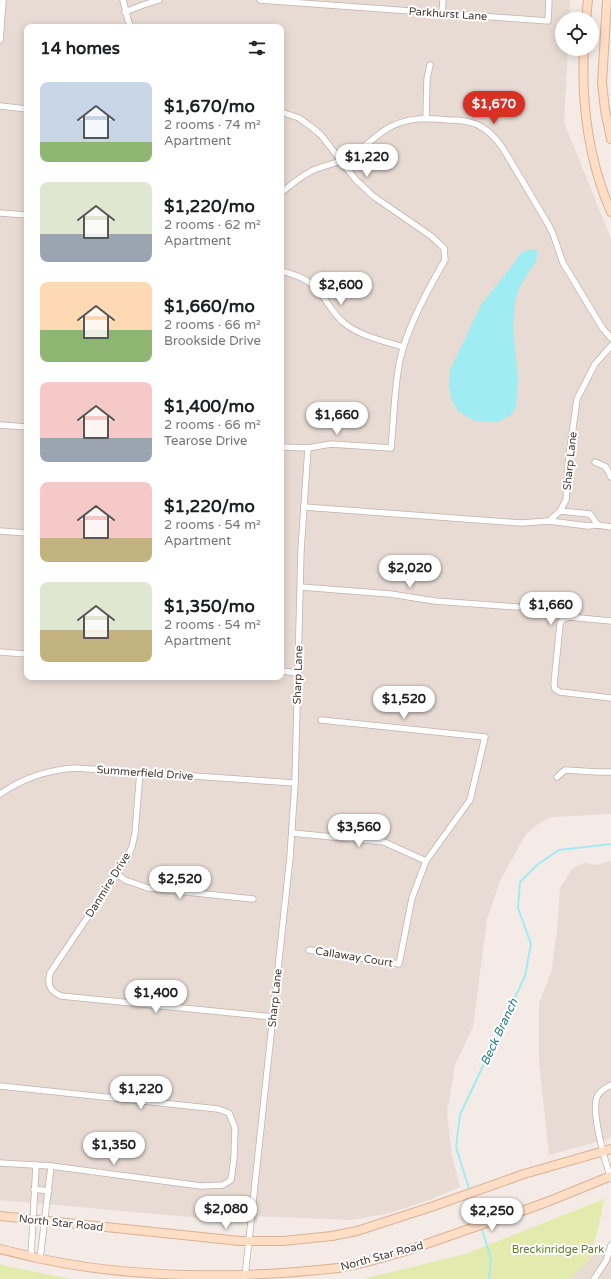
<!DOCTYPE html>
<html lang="en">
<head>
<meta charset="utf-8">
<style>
  :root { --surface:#fff; --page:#f2f2f2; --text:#202124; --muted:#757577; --accent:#d93025 }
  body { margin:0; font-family:"Varela Round",sans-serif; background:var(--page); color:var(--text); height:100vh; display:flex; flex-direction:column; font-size:15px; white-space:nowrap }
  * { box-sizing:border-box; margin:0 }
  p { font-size:13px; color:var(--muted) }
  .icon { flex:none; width:22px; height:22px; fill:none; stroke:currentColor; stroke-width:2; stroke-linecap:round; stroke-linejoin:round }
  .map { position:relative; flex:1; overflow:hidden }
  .side { position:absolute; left:24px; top:24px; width:260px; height:656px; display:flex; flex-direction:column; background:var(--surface); border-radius:8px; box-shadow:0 2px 10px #0003 }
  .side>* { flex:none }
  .tools { position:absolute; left:555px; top:12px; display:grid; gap:8px }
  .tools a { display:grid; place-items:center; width:44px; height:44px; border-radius:50%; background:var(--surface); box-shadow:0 2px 10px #0003; font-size:20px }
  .price { position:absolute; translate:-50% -34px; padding:0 9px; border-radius:14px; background:#fff; color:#222; font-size:13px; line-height:26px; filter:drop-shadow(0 1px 2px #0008) }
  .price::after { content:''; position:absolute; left:50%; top:24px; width:12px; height:9px; margin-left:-6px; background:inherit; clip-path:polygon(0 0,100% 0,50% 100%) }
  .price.on { background:var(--accent); color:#fff }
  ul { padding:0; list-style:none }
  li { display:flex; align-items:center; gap:12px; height:100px; padding:0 16px }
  li span { display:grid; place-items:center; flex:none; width:112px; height:80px; border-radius:8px; color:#555 }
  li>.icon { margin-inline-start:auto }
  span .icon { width:48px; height:48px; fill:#fffc; stroke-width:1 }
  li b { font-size:17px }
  h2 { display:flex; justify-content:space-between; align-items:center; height:48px; padding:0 16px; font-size:17px }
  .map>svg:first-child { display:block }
  .residential { fill:#e8dbd4; fill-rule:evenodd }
  .green { fill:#e2eaad }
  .water { fill:#a0ecf3 }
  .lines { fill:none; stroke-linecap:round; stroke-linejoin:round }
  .stream { stroke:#a0ecf3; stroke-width:2 }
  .minor-casing { stroke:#c2b3ab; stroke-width:7 }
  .secondary-casing { stroke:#d9b196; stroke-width:10 }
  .minor { stroke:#fff; stroke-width:5.5 }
  .secondary { stroke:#ffdec5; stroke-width:8 }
  .labels { text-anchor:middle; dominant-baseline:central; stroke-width:4; stroke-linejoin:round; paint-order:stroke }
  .street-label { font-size:11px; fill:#473a35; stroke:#fff }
  .park-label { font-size:11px; fill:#627b26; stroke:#fff }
  .water-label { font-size:12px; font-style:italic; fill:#227c84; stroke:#fff }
</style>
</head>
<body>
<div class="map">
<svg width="611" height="1279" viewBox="0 0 611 1279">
  <rect width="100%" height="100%" fill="#f4ebe6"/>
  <g class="residential">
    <path d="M 0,0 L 570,0 L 569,19 L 562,19 L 562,49 L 568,49 L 564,122 L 611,239 L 611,814 L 551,817 L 537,825 L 526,834 L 500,881 L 487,919 L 473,1027 L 455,1065 L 447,1113 L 452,1156 L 460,1187 L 427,1201 L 386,1214 L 350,1220 L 258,1216 L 257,1223 L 0,1200 ZM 27,27 L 281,27 L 281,677 L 27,677 Z"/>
    <path d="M 611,861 L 611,1138 L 549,1155 L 539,1062 L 539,1003 L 551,973 L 557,931 L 560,888 L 573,868 L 584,863 L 596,865 Z"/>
    <path d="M 593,1247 L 611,1249 L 611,1279 L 570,1279 L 590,1259 Z"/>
  </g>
  <g class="green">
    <path d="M 604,1199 L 601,1216 L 590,1259 L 570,1279 L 363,1279 L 465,1254 Z"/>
    <path d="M 0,1264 L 6,1266 L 71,1279 L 0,1279 Z"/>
  </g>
  <path class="water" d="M 531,249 L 538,251 L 536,261 L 519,288 L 515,303 L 513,327 L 518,379 L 516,407 L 511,415 L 498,422 L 475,421 L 458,411 L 451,398 L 449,386 L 450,370 L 481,305 L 514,263 L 521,253 Z"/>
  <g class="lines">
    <g class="stream">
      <path d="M 470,1192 L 456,1147 L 460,1115 L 525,976 L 531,944 L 518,908 L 520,882 L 537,865 L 559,850 L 611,844"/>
      <path d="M 471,1196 L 479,1222"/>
      <path d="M 481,1226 L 491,1259 L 489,1279"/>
    </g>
    <g class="minor-casing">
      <g id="minor">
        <path d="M 123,0 L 128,20 L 131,27"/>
        <path d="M 260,0 L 548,21 L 549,0"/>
        <path d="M 125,12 L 143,5 L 159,0"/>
        <path d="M 442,13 L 443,0"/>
        <path d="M 0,40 L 3,0"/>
        <path d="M 0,106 L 27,109"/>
        <path d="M 281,112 L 299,118 L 310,126 L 321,135 L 356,180 L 373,196 L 431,236 L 444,248 L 445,260 C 428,289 407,327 400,360 C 394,388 394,420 391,448 L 331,444 L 308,448 L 281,447"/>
        <path d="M 426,118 L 427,79 L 430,65"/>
        <path d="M 281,193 C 292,184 303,174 316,169 C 329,164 342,162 353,155 C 367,146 377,133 392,126 C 411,117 428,118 449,120 C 459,120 469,121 478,125 C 490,131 497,140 504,150 L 548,224 L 553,234 L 563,263 L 603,329 L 611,338"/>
        <path d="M 0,213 L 27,215"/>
        <path d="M 281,271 C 294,274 310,280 319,291 C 327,301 333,314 343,322 C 359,336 384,341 403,347"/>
        <path d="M 0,425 L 27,427"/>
        <path d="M 595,462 L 606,467 L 611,477"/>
        <path d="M 304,507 L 521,523 L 549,521 L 560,511 L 566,500 L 569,456 L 577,399 L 595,364 L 611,346"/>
        <path d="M 560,511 L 590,514 L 598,525"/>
        <path d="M 549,521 L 588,526 L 598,525 L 611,527"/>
        <path d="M 0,531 L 27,533"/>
        <path d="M 301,587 L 390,594 L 435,601 L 518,607"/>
        <path d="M 611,621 L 569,617 L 562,620 L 560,624 L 554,684 L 555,689 L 560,692 L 611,698"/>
        <path d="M 0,652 L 27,654"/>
        <path d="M 281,671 L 298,673"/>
        <path d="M 140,772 L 135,833 L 132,847 L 126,860 L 50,973 C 47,985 50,991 61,996 L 273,1017"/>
        <path d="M 557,777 L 565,770 L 597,772 L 611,772"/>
        <path d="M 0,794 C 23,778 47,770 75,768 L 295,783"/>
        <path d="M 292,833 L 384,842 L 426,861"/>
        <path d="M 117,874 L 125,880 L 148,888 L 253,899"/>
        <path d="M 309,950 L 399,964 L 412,898 L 426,861 L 470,800 L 485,737 L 321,720"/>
        <path d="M 0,1086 L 218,1109 L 229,1113 L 235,1128 L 234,1158 L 231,1180 L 223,1185 L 201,1186 L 51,1166 L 0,1163"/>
        <path d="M 611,1179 C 605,1161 591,1113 597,1097 C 599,1091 606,1088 611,1085"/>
        <path d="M 34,1189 L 49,1191"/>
        <path d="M 31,1257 L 36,1165"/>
        <path d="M 40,1259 L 51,1166"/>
        <path d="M 245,1277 L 290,857 L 295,783 L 301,550 L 308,448"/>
        <path d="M 594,1279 L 606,1261 L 611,1245"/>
      </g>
    </g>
    <g class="secondary-casing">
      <g id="secondary">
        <path d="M 607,0 L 602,83 L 605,110 L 611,139"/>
        <path d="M 586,19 L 588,0"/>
        <path d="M 584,49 C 581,104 589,162 611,212"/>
        <path d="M 0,1216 L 240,1241 L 283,1241 L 332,1236 L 357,1231 L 431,1207 L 524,1174 L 611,1149"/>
        <path d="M 0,1249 C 12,1252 24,1255 37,1258 C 133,1279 241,1279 338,1268 C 382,1260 424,1245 466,1230 C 495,1220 524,1211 552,1200 C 572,1192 591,1184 611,1176"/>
      </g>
    </g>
    <use href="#minor" class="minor"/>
    <use href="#secondary" class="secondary"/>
  </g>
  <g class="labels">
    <g class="street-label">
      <text transform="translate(448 14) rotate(4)">Parkhurst Lane</text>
      <text transform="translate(570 461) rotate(-84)">Sharp Lane</text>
      <text transform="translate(298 675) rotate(-88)">Sharp Lane</text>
      <text transform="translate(145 773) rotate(4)">Summerfield Drive</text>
      <text transform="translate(108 885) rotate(-58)">Danmire Drive</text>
      <text transform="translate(354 957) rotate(9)">Callaway Court</text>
      <text transform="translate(275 998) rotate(-84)">Sharp Lane</text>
      <text transform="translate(61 1223) rotate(6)">North Star Road</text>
      <text transform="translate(382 1256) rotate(-15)">North Star Road</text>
    </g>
    <g class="park-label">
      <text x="558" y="1249">Breckinridge Park</text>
    </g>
    <g class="water-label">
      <text transform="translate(499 1032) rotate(-65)">Beck Branch</text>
    </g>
  </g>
</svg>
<div class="tools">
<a><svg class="icon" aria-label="locate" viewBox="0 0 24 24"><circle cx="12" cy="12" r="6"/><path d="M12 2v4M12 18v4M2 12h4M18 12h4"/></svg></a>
</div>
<b class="price on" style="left:494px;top:125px">$1,670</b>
<b class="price" style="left:367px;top:178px">$1,220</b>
<b class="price" style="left:341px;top:306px">$2,600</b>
<b class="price" style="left:337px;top:436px">$1,660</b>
<b class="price" style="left:410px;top:589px">$2,020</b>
<b class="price" style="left:551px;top:626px">$1,660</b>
<b class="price" style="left:404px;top:720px">$1,520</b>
<b class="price" style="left:359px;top:848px">$3,560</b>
<b class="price" style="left:180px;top:900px">$2,520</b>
<b class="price" style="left:156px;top:1014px">$1,400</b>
<b class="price" style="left:141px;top:1110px">$1,220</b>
<b class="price" style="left:114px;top:1166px">$1,350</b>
<b class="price" style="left:226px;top:1230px">$2,080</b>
<b class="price" style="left:492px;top:1232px">$2,250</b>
<section class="side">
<h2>14 homes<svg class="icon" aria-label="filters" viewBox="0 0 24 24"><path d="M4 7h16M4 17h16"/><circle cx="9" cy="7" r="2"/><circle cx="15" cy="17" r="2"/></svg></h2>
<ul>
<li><span style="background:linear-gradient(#c9d6e8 75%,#8fb573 0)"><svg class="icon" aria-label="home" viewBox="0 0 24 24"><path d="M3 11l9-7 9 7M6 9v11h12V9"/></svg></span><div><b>$1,670/mo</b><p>2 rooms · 74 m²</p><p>Apartment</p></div></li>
<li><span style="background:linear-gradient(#dfe7d0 65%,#9aa5b1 0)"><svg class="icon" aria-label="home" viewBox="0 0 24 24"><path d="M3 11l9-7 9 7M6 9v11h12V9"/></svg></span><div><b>$1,220/mo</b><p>2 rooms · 62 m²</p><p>Apartment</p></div></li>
<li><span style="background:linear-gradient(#ffd9b3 60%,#8fb573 0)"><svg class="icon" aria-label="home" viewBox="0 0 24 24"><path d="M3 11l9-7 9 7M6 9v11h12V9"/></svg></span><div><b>$1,660/mo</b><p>2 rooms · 66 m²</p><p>Brookside Drive</p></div></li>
<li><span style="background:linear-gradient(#f6c9c9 70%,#9aa5b1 0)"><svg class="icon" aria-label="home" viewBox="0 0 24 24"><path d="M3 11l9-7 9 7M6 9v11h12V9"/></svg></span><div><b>$1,400/mo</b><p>2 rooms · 66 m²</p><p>Tearose Drive</p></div></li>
<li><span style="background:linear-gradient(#f6c9c9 70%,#c2b280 0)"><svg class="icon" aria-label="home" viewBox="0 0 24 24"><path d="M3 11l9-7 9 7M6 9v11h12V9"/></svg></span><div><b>$1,220/mo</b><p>2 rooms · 54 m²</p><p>Apartment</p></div></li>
<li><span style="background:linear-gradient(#dfe7d0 60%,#c2b280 0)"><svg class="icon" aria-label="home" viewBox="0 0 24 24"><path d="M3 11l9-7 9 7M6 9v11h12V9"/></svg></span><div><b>$1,350/mo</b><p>2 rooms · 54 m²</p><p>Apartment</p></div></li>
</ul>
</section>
</div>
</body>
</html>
